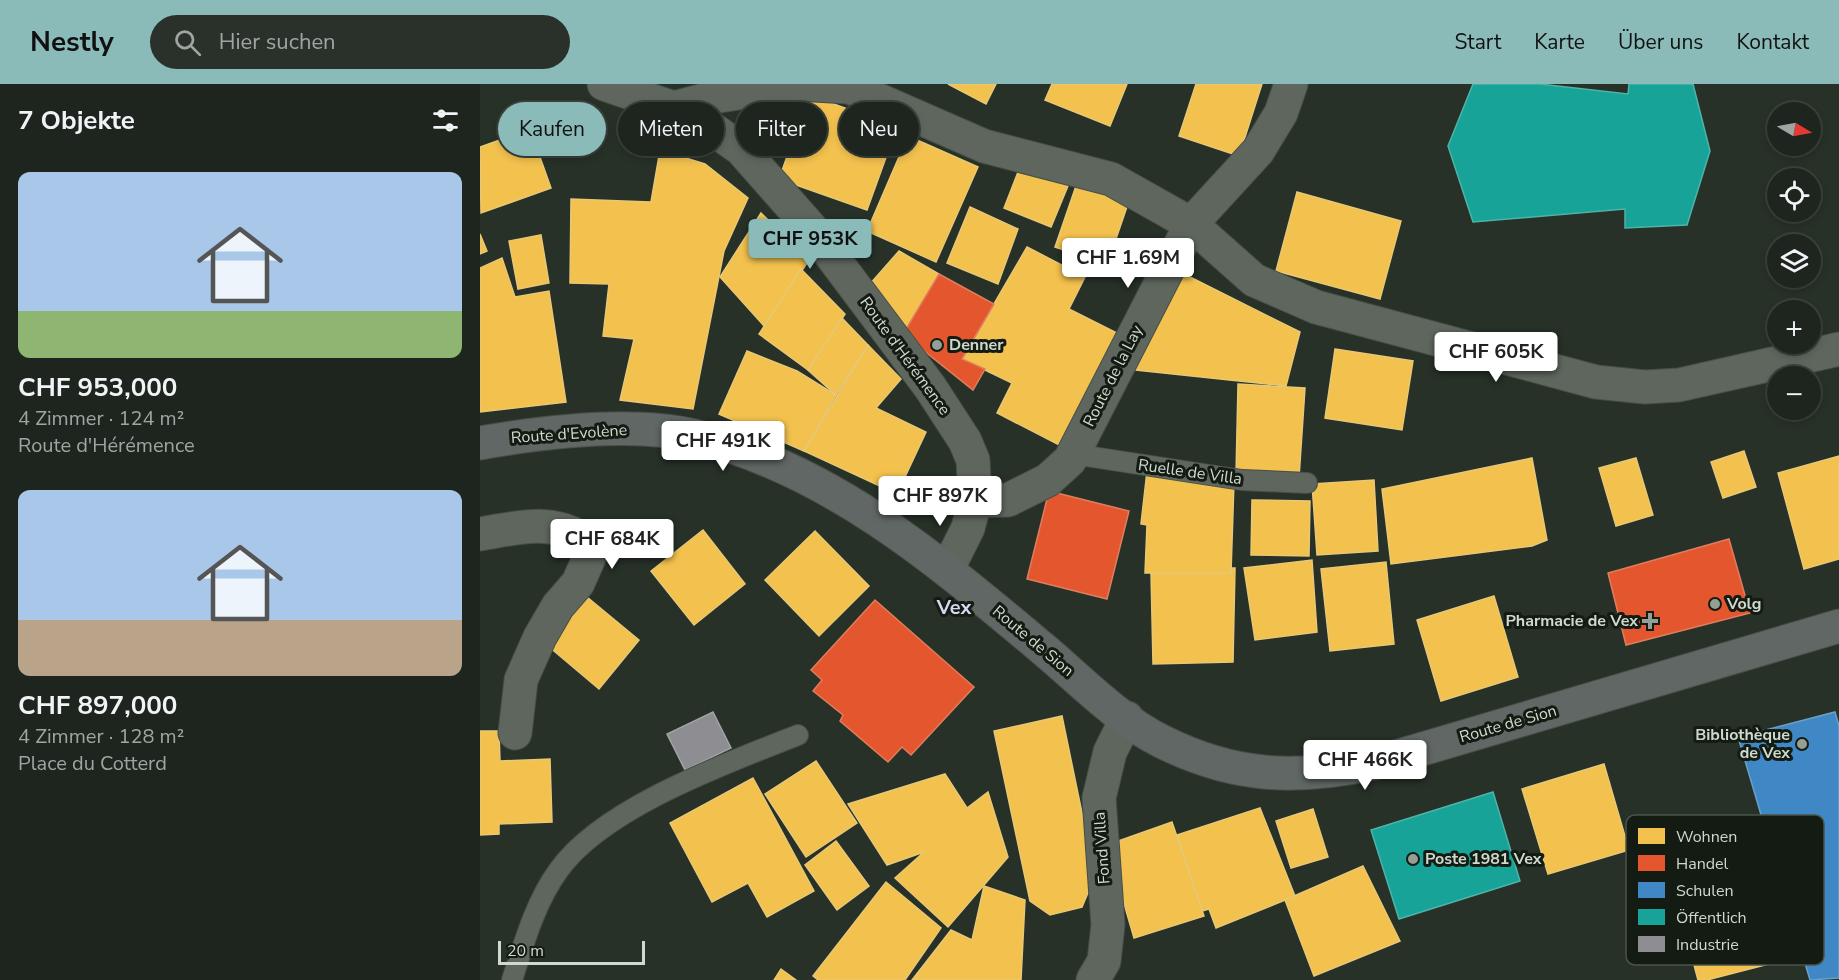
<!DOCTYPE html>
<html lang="de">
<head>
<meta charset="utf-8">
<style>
  :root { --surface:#1d251e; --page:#2a312b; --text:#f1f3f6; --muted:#a0a5a4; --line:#3b423c; --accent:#8bbbb9 }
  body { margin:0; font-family:"Nunito Sans",sans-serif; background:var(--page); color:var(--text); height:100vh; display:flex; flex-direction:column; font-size:22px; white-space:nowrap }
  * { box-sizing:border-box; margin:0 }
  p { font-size:20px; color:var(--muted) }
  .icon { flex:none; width:33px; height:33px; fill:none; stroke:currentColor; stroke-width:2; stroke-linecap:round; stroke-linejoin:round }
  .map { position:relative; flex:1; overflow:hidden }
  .sheet { display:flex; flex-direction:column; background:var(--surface); width:480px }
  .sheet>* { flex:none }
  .top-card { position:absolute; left:18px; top:18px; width:570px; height:54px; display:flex; gap:12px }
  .needle { width:39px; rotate:100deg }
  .buttons { position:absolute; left:1287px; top:18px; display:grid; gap:12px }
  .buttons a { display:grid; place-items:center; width:54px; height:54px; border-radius:50%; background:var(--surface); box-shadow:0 3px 9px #0003,0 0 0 2px var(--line); font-size:30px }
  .scale { position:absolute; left:18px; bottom:15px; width:147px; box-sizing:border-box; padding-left:6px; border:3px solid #cfdacf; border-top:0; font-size:16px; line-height:21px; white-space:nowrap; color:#cfdacf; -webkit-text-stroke:4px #131b13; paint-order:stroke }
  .price { position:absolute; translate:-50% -51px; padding:0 14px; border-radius:6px; background:#fff; color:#222; font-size:20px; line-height:39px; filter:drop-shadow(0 2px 3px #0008) }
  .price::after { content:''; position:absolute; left:50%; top:36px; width:18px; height:14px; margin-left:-9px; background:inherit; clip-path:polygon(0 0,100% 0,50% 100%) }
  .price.current { background:var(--accent); color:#111 }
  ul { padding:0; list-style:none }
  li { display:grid; align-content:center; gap:12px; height:318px; padding:0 18px }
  li span { display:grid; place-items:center; height:186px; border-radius:12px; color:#555 }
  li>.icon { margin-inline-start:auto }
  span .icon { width:108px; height:108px; fill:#fffc; stroke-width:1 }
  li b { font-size:26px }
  h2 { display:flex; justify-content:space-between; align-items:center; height:72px; padding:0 18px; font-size:26px }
  .pill { padding:0 21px; border-radius:27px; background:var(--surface); box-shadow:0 3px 9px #0003,0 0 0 2px var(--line); font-size:21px; line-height:54px }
  .pill.current { background:var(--accent); color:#111 }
  header { display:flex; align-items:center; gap:36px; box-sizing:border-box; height:84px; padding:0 30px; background:var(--accent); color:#111 }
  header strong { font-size:28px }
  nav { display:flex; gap:33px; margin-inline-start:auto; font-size:21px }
  .search { width:420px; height:54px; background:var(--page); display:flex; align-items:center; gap:15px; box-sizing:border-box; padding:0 21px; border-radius:33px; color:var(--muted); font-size:22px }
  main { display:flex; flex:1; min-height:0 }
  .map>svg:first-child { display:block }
  .homes { fill:#f2c14e; stroke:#e8c875; stroke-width:1.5 }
  .shops { fill:#e4572e; stroke:#de7e5e; stroke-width:1.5 }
  .schools { fill:#3f88c5; stroke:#6aa1c8; stroke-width:1.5 }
  .public { fill:#17a398; stroke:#4eb4a8; stroke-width:1.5 }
  .industry { fill:#8d8d92; stroke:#a1a4a4; stroke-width:1.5 }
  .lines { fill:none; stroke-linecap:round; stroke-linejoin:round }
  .service-casing { stroke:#464f47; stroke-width:22 }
  .minor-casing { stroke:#464f47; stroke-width:35 }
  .tertiary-casing { stroke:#464f47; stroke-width:35 }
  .secondary-casing { stroke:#464f47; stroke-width:35 }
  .service { stroke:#5e665e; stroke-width:20 }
  .minor { stroke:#5e665e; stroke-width:33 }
  .tertiary { stroke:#5e665e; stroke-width:33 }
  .secondary { stroke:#606764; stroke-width:33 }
  .poi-dot { fill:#949f95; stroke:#131b13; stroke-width:2 }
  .labels { text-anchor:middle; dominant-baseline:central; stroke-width:6; stroke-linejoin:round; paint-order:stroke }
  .poi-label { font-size:16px; font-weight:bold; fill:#cfdacf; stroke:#131b13; text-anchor:start }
  .street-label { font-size:16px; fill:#cfdacf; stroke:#131b13 }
  .quarter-label { font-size:20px; font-weight:bold; fill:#d6d8f5; stroke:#131b13 }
  .key { fill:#131b13; stroke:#4b544b; stroke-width:1.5 }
  .key-label { font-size:16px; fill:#cfdacf }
</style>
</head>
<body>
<header>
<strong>Nestly</strong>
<div class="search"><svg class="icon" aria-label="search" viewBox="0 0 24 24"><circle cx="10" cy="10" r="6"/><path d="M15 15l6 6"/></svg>Hier suchen</div>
<nav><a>Start</a><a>Karte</a><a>Über uns</a><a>Kontakt</a></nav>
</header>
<main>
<section class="sheet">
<h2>7 Objekte<svg class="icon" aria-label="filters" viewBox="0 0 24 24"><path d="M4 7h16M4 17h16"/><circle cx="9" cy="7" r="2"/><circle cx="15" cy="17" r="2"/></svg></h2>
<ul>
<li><span style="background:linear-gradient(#a9c7e8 75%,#8fb573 0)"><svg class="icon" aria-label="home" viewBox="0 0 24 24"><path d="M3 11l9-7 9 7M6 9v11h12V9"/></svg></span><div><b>CHF 953,000</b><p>4 Zimmer · 124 m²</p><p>Route d'Hérémence</p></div></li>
<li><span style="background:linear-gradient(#a9c7e8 70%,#b9a48a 0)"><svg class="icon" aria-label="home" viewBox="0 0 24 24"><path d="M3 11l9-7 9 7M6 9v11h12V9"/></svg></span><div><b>CHF 897,000</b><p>4 Zimmer · 128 m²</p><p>Place du Cotterd</p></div></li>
</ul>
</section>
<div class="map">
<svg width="1359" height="896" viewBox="0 0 1359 896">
  <rect width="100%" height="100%" fill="#273128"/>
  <g class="homes">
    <path d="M 468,0 L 516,0 L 506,20 Z"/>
    <path d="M 572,0 L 647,0 L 630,42 L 565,16 Z"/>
    <path d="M 716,0 L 782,0 L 759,72 L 699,52 Z"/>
    <path d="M 329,11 L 417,43 L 387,126 L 299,95 Z"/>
    <path d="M 50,45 L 71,104 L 1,129 L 0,63 Z"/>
    <path d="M 428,52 L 498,83 L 456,178 L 387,147 Z"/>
    <path d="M 180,66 L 225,80 L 268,114 L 244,167 L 213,325 L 140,316 L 154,255 L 123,252 L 129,200 L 90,199 L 91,115 L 171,118 Z"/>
    <path d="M 540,83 L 588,102 L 571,143 L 524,124 Z"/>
    <path d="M 597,99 L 649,117 L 627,181 L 575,163 Z"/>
    <path d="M 817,108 L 921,137 L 900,215 L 796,187 Z"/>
    <path d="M 490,123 L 538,145 L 518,200 L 467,179 Z"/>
    <path d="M 281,129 L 329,176 L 284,242 L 240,193 Z"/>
    <path d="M 0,150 L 7,167 L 0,170 Z"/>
    <path d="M 61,151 L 69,199 L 38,205 L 29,157 Z"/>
    <path d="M 547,163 L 605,193 L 589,225 L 643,252 L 587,365 L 517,329 L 532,299 L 482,275 Z"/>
    <path d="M 419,167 L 459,190 L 428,244 L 383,208 Z"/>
    <path d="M 22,174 L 35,213 L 69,207 L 86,318 L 0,328 L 0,184 Z"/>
    <path d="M 321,185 L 365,230 L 328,286 L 279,250 Z"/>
    <path d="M 700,188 L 820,248 L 806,302 L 656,286 Z"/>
    <path d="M 362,234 L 388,261 L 356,311 L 328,286 Z"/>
    <path d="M 388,261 L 421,295 L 396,324 L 446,348 L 417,410 L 324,367 Z"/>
    <path d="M 855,265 L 933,277 L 922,346 L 845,334 Z"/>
    <path d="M 267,267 L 317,287 L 356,311 L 324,367 L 239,330 Z"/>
    <path d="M 758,300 L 825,304 L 819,394 L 756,391 Z"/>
    <path d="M 1264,367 L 1276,403 L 1243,414 L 1231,378 Z"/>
    <path d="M 1359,372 L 1359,475 L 1324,485 L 1298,389 Z"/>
    <path d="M 1052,374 L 1067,456 L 1052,462 L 911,480 L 902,405 Z"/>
    <path d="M 1156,374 L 1173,431 L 1136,442 L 1119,384 Z"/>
    <path d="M 667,387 L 754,398 L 751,489 L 665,489 L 667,441 L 661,440 Z"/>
    <path d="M 894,396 L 898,467 L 837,471 L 832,400 Z"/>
    <path d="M 772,416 L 830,417 L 829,472 L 771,471 Z"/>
    <path d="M 223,446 L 265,500 L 214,541 L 171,487 Z"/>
    <path d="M 335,447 L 389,502 L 339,552 L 285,496 Z"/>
    <path d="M 832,476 L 837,548 L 775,556 L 764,484 Z"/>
    <path d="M 906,478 L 914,560 L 850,567 L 841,485 Z"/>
    <path d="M 751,484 L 755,484 L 753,578 L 673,580 L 671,489 L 751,489 Z"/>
    <path d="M 1014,512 L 1038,593 L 961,617 L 937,536 Z"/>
    <path d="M 107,513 L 159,556 L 119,605 L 68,562 Z"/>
    <path d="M 582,632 L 615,792 L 602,823 L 570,831 L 550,817 L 514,647 Z"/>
    <path d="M 0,647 L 19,647 L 20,677 L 70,675 L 72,738 L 19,740 L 19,750 L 0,751 Z"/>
    <path d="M 336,677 L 377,739 L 326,773 L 285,710 Z"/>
    <path d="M 1124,680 L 1149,766 L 1068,790 L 1042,705 Z"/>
    <path d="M 465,690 L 487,724 L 508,708 L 528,773 L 468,843 L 415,794 L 444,768 L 407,781 L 368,720 Z"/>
    <path d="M 273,694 L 334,807 L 287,833 L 268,799 L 232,818 L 190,739 Z"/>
    <path d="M 780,724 L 815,812 L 736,844 L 729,825 L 722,827 L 697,751 Z"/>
    <path d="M 833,725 L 848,773 L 811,784 L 796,737 Z"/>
    <path d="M 692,738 L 724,832 L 654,854 L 627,761 Z"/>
    <path d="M 356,757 L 389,802 L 357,826 L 325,781 Z"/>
    <path d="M 883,782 L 920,857 L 834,892 L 805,816 Z"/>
    <path d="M 406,798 L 461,844 L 425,896 L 338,896 L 333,892 Z"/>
    <path d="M 504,802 L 545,816 L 541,896 L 432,896 L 471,846 L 492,856 Z"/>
    <path d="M 1269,803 L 1289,880 L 1227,896 L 1218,896 L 1198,821 Z"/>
    <path d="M 301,885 L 316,896 L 294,896 Z"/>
  </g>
  <g class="shops">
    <path d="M 459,190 L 514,220 L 482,275 L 505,285 L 493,306 L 423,250 Z"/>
    <path d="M 569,407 L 649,427 L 627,515 L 547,495 Z"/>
    <path d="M 1249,455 L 1270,529 L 1146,561 L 1128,489 Z"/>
    <path d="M 395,516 L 494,603 L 431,671 L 422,663 L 408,678 L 360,637 L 363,631 L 333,607 L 342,596 L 331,586 Z"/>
  </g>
  <path class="schools" d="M 1355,628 L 1359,642 L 1359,894 L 1330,896 L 1258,653 Z"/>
  <g class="public">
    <path d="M 993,0 L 1060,0 L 1148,10 L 1149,0 L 1213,0 L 1230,67 L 1207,141 L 1145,144 L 1145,125 L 993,138 L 968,62 Z"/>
    <path d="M 1013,708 L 1040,797 L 919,835 L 891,746 Z"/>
  </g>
  <path class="industry" d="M 233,628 L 251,664 L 205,686 L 187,650 Z"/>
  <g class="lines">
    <g class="service-casing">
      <g id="service">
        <path d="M 593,370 L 762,396 L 827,399"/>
        <path d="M 32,896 C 44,859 55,819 78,787 C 122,724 247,679 318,651"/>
      </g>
    </g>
    <g class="minor-casing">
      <g id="minor">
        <path d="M 194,24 L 239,12 L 318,0 L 369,3 L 504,62 L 631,95 L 711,140 L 774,196 L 836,223 L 1116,298 L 1165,303 L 1199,301 L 1359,265"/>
        <path d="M 495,417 L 528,416 L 568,396 L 590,376 L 711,140 L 778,67 L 801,29 L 811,0"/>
        <path d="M 0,450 C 38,444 67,434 102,454 L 109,474 L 98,499 L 78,522 L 60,553 L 41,596 L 35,649"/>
        <path d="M 613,896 L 624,877 L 628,841 L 619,714 L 630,668 L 647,634"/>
      </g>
    </g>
    <g class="tertiary-casing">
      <path id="tertiary" d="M 124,0 L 211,30 L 261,65 L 330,143 L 450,303 L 485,357 L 493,376 L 495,417 L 488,444 L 467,486"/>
    </g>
    <g class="secondary-casing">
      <path id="secondary" d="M 0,359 C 63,348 152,337 215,352 C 350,385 458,477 562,564 C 599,595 637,635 681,657 C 754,694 817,696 895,679 L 1359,542"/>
    </g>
    <use href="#service" class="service"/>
    <use href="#minor" class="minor"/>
    <use href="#tertiary" class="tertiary"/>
    <use href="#secondary" class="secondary"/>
  </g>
  <g class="poi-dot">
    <circle cx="457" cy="261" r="6"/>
    <circle cx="1235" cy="520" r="6"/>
    <path d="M1167 528h6v6h6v6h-6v6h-6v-6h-6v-6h6z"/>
    <circle cx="1322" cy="660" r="6"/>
    <circle cx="933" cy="775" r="6"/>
  </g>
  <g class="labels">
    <g class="poi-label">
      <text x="469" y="261">Denner</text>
      <text x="1247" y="520">Volg</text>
      <text x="1158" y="537" text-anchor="end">Pharmacie de Vex</text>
      <text x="1310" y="651" text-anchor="end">Bibliothèque<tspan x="1310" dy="18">de Vex</tspan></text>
      <text x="945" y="775">Poste 1981 Vex</text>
    </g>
    <g class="street-label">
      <text transform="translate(425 272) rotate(54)">Route d'Hérémence</text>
      <text transform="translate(633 292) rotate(-63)">Route de la Lay</text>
      <text transform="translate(89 350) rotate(-4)">Route d'Evolène</text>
      <text transform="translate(710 388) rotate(8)">Ruelle de Villa</text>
      <text transform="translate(553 557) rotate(40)">Route de Sion</text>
      <text transform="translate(1028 640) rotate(-16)">Route de Sion</text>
      <text transform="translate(622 764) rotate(-94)">Fond Villa</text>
    </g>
    <g class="quarter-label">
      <text x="474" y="523">Vex</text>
    </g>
  </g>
  <rect x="1146" y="731" width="198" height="150" rx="9" class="key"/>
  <rect x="1158" y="744" width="27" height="16" fill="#f2c14e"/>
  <rect x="1158" y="771" width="27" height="16" fill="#e4572e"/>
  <rect x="1158" y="798" width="27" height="16" fill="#3f88c5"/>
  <rect x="1158" y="825" width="27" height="16" fill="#17a398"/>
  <rect x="1158" y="852" width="27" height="16" fill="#8d8d92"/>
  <g class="key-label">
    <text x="1196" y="758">Wohnen</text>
    <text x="1196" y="785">Handel</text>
    <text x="1196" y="812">Schulen</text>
    <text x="1196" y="839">Öffentlich</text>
    <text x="1196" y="866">Industrie</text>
  </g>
</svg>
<div class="buttons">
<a><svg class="needle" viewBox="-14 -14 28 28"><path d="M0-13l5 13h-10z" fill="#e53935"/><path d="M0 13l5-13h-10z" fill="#a0a5a4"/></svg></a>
<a><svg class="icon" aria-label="locate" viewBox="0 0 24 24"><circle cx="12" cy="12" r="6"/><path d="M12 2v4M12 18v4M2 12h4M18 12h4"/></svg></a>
<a><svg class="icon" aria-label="layers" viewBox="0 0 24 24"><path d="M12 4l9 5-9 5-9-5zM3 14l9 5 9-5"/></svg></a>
<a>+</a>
<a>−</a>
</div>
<div class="scale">20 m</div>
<b class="price current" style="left:330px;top:186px">CHF 953K</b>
<b class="price" style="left:648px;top:205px">CHF 1.69M</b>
<b class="price" style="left:1016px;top:299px">CHF 605K</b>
<b class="price" style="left:243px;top:388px">CHF 491K</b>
<b class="price" style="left:460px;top:443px">CHF 897K</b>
<b class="price" style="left:132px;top:486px">CHF 684K</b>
<b class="price" style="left:885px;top:707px">CHF 466K</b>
<div class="top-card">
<a class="pill current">Kaufen</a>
<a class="pill">Mieten</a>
<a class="pill">Filter</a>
<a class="pill">Neu</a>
</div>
</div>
</main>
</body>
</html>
